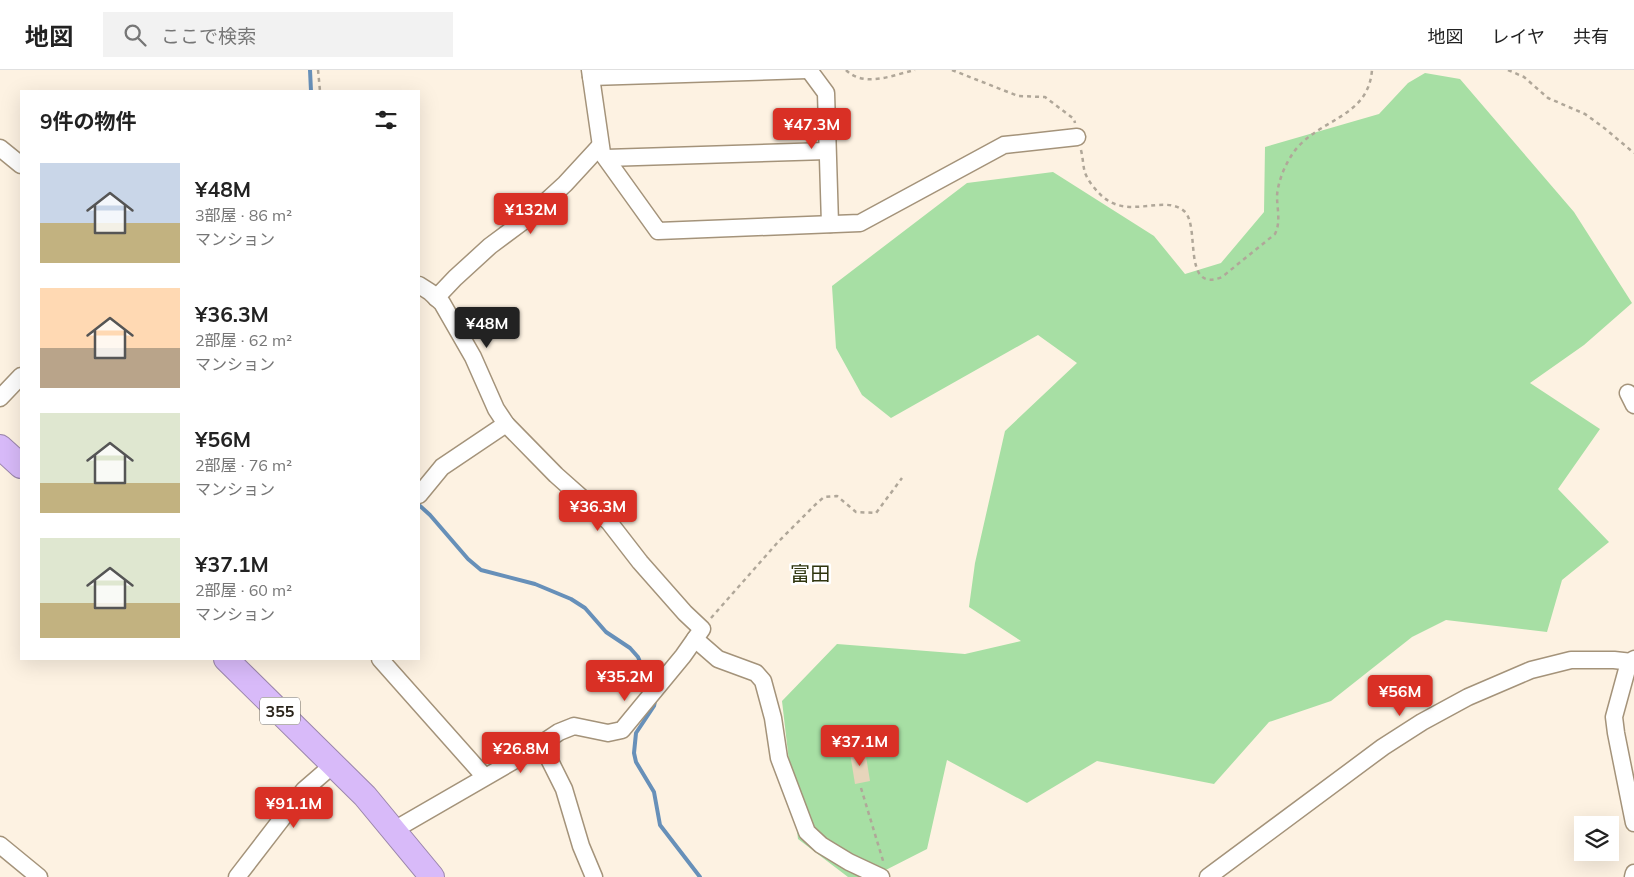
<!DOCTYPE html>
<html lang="ja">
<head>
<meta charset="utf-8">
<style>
  :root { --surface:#fff; --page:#f2f2f2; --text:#222; --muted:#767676; --line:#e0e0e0; --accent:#d93025 }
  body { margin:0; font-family:Mulish,"Noto Sans JP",sans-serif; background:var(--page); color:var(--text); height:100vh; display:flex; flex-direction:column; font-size:19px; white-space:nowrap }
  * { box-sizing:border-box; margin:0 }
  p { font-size:16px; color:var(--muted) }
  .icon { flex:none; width:28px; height:28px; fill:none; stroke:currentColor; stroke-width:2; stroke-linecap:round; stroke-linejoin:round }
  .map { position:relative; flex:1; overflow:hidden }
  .drawer { position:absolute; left:20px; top:20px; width:400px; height:570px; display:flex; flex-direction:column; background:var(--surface); border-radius:0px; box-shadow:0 5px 20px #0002 }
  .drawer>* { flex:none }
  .fabs { position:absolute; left:1574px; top:746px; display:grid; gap:10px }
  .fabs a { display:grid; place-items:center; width:45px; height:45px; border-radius:0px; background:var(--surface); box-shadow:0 5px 20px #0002; font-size:25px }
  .price { position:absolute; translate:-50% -42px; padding:0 11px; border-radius:5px; background:var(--accent); color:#fff; font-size:16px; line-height:32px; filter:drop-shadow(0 1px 2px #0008) }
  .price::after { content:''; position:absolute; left:50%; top:30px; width:15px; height:11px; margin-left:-8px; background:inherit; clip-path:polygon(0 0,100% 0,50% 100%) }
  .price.selected { background:#222; color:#fff }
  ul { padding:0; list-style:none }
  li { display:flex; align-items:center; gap:15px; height:125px; padding:0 20px }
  li span { display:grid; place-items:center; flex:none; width:140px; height:100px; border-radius:0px; color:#555 }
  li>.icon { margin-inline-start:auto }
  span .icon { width:60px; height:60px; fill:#fffc; stroke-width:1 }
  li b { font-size:21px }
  h2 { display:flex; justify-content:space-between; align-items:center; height:60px; padding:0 20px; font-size:21px }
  header { display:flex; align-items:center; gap:30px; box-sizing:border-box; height:70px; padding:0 25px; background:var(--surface); border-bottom:1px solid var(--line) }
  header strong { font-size:24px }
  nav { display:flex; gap:28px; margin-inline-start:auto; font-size:18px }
  .search { width:350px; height:45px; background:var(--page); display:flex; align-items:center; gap:12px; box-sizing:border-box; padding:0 18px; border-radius:0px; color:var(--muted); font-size:19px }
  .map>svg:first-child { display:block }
  .green { fill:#a7dfa4 }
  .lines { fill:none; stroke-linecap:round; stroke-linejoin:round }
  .stream { stroke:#6790b9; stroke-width:4 }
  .building { fill:#e7d5bb }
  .minor-casing { stroke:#a4937a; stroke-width:19 }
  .highway-casing { stroke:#9b86ab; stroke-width:26 }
  .path { stroke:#b0a799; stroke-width:2.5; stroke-dasharray:4 4; stroke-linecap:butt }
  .minor { stroke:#fff; stroke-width:16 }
  .highway { stroke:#d8baf9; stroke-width:24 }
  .labels { text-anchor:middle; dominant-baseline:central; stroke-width:5; stroke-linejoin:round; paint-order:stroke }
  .shield { fill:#fff; stroke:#6b665f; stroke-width:1 }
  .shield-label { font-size:16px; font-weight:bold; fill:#2b251b }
  .quarter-label { font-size:20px; fill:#2e350e; stroke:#fff }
</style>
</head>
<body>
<header>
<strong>地図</strong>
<div class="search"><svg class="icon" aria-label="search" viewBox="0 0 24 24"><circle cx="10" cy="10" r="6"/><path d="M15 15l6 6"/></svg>ここで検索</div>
<nav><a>地図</a><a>レイヤ</a><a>共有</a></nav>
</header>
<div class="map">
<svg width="1634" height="807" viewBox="0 0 1634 807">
  <rect width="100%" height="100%" fill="#fdf2e2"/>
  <path class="green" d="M 1425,3 L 1460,9 L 1574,142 L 1632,233 L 1584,275 L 1530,313 L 1600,359 L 1558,419 L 1609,472 L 1562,510 L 1547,562 L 1446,550 L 1412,567 L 1331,631 L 1269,652 L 1214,714 L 1097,691 L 1027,733 L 947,690 L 927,779 L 872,807 L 848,807 L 798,769 L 782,631 L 837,574 L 965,584 L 1021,571 L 969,537 L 975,493 L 1005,361 L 1077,293 L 1038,265 L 891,348 L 862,325 L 836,278 L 832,216 L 967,113 L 1053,102 L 1154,166 L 1185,204 L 1221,193 L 1264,142 L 1265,77 L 1379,44 L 1408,13 Z"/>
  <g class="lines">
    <g class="stream">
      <path d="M 310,0 L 311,21"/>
      <path d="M 419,435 L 430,445 L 468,489 L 481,500 L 535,514 L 571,529 L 585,538 L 606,562 L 630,578 L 638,587 L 650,616"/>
      <path d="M 655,631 L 654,636 L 636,663 L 634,683 L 636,692 L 654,722 L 660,755 L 700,807"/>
    </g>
  </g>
  <path class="building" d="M 865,680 L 870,711 L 855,714 L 850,683 Z"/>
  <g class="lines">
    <g class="minor-casing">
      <g id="minor">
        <path d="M 590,0 L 602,83 L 658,161 L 860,153 L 1004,75 L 1077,67"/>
        <path d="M 809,0 L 826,23 L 830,154"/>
        <path d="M 591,7 L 807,0"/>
        <path d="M 0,78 L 21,95"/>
        <path d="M 606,88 L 827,81"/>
        <path d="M 436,228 L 455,208 L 490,176 L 529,147 L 565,114 L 600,76"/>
        <path d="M 1628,323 L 1634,335"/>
        <path d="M 0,328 L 21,306"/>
        <path d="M 419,425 L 442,397 L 506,354"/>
        <path d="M 695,569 L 718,589 L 756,603 L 763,611 L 773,648 L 779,688 L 807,762 L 821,775 L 849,792 L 881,807"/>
        <path d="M 380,589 L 484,706"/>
        <path d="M 1629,592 L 1614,647 L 1616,663 L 1634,753"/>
        <path d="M 541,673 L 564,719 L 581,776 L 594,807"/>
        <path d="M 394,760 L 529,682 L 559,662 L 574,656 L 608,663 L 622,660 L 683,586 L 702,559 L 685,543 L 640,492 L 609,452 L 556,405 L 506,354 L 496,339 L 473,287 L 442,233 L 430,222 L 419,215"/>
        <path d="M 0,775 L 39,807"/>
        <path d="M 237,807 L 304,720 L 334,694"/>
        <path d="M 1208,807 L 1383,677 L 1422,652 L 1468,627 L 1531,600 L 1571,590 L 1614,590 L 1632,592 L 1634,589"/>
        <path d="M 1633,807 L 1634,803"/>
      </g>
    </g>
    <g class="highway-casing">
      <g id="highway">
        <path d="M 0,377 L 21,396"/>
        <path d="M 226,589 L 365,726 L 432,807"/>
      </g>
    </g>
    <g class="path">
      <path d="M 318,0 L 320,21"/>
      <path d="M 846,0 C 864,18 893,5 915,0"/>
      <path d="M 952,0 L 1018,26 L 1045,27 L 1074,49 L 1075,53"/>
      <path d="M 1508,0 L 1524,7 L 1548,28 L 1585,44 L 1603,57 L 1634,83"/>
      <path d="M 1081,80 C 1083,88 1083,96 1085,103 C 1088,110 1093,117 1098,122 C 1125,153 1163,123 1184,141 C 1201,155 1181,224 1222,207 L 1275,164 C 1281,152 1277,138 1277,126 C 1278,111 1285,95 1293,83 C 1318,48 1368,49 1372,0"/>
      <path d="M 711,548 L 778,472 L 817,433 L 824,427 L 837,426 L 856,442 L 876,443 L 902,408"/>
      <path d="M 861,718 L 884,794"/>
    </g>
    <use href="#minor" class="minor"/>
    <use href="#highway" class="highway"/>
  </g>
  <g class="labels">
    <rect class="shield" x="260" y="627.5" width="40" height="27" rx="4"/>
    <g class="shield-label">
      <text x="280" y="641">355</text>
    </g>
    <g class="quarter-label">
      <text x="810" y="503">富田</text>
    </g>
  </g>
</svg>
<div class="fabs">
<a><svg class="icon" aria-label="layers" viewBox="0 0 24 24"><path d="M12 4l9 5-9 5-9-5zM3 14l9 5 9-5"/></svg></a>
</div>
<b class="price" style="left:812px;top:80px">¥47.3M</b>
<b class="price" style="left:531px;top:165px">¥132M</b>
<b class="price selected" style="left:487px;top:279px">¥48M</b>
<b class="price" style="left:598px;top:462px">¥36.3M</b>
<b class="price" style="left:625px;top:632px">¥35.2M</b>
<b class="price" style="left:1400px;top:647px">¥56M</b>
<b class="price" style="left:860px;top:697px">¥37.1M</b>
<b class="price" style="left:521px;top:704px">¥26.8M</b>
<b class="price" style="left:294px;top:759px">¥91.1M</b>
<section class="drawer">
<h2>9件の物件<svg class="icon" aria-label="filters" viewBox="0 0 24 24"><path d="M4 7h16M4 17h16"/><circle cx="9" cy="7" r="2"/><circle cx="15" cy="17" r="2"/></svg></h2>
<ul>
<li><span style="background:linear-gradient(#c9d6e8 60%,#c2b280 0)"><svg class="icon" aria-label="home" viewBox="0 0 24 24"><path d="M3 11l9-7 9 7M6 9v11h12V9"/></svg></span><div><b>¥48M</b><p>3部屋 · 86 m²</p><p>マンション</p></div></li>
<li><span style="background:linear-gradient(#ffd9b3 60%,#b9a48a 0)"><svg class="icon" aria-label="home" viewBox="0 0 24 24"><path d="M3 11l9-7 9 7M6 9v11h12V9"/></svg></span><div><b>¥36.3M</b><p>2部屋 · 62 m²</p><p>マンション</p></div></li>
<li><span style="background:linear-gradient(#dfe7d0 70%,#c2b280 0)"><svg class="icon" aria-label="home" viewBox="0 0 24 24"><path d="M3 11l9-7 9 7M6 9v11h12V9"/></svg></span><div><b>¥56M</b><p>2部屋 · 76 m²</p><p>マンション</p></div></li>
<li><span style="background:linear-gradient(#dfe7d0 65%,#c2b280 0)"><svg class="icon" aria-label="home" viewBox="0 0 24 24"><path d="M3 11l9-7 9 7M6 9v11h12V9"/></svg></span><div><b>¥37.1M</b><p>2部屋 · 60 m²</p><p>マンション</p></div></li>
</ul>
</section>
</div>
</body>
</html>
